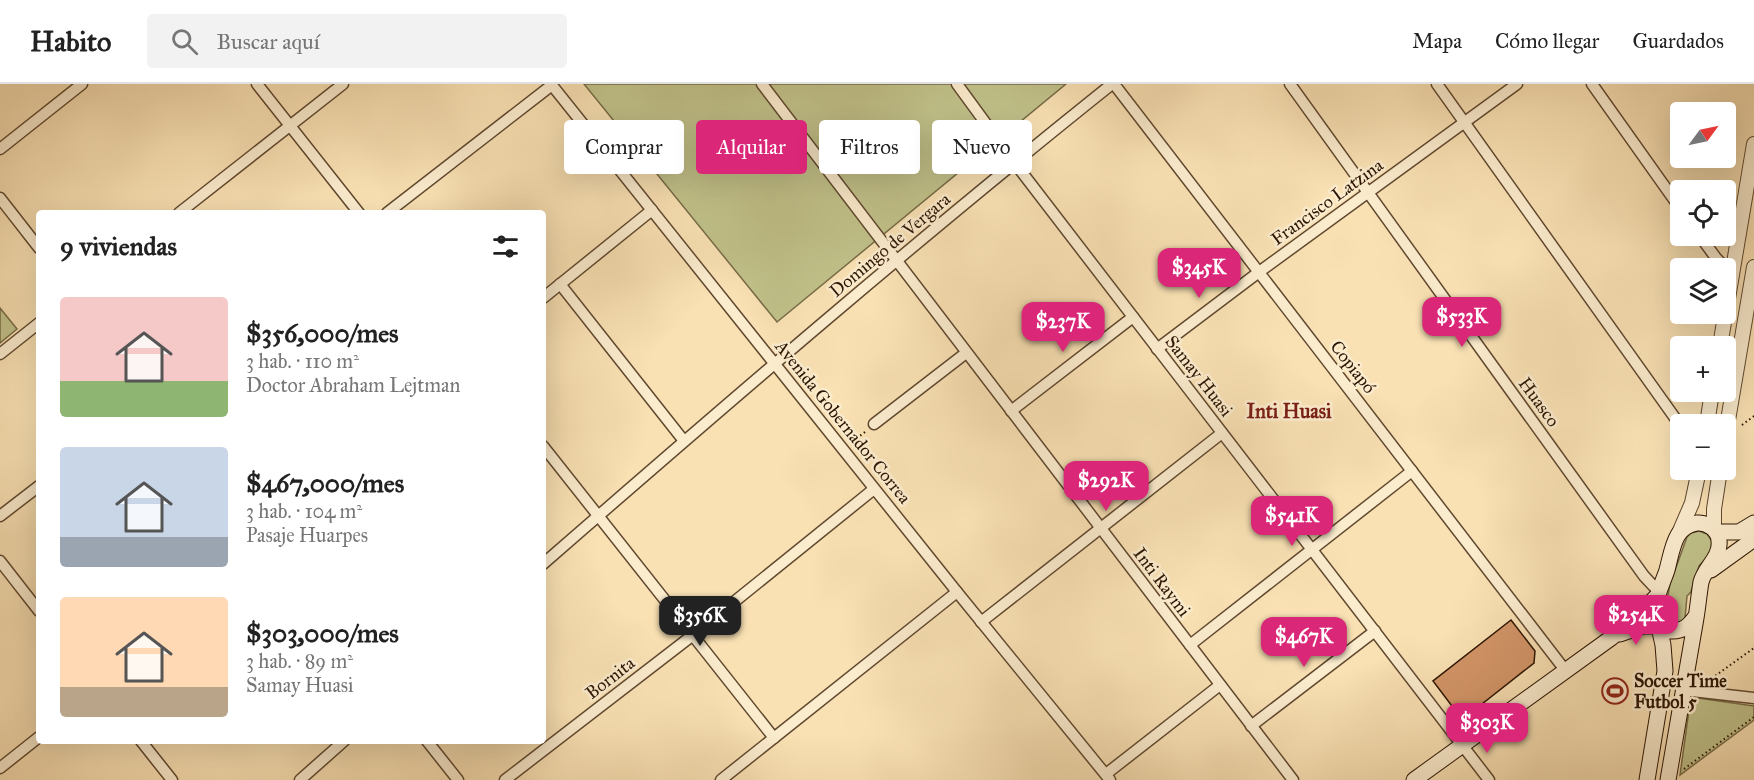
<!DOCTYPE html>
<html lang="es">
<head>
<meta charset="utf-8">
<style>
  :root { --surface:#fff; --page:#f2f2f2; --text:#222; --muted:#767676; --line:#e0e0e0; --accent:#db2777 }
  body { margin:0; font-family:"IM FELL Great Primer",serif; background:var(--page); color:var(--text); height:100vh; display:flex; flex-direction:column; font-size:22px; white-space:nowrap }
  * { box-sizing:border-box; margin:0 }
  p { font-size:20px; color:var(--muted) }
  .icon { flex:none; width:33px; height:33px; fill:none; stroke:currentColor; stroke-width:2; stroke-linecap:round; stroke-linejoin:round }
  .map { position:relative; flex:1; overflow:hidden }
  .side { position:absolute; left:36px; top:126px; width:510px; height:534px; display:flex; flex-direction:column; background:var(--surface); border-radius:6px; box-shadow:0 6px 24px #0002 }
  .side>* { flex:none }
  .banner { position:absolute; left:564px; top:36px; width:570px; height:54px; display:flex; gap:12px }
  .needle { width:39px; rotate:57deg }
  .fabs { position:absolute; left:1670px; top:18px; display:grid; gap:12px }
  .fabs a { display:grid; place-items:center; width:66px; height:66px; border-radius:6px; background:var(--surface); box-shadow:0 6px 24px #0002; font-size:30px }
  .price { position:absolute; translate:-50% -51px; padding:0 14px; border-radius:12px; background:var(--accent); color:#fff; font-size:20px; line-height:39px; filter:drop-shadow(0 2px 3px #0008) }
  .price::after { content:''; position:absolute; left:50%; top:36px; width:18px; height:14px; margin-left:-9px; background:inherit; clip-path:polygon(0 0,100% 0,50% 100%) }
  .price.current { background:#222; color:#fff }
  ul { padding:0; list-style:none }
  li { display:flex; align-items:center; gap:18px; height:150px; padding:0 24px }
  li span { display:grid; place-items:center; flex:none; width:168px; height:120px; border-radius:6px; color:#555 }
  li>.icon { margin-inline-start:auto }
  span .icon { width:72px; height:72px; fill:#fffc; stroke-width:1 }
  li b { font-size:26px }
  h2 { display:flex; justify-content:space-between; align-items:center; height:72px; padding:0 24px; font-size:26px }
  .chip { padding:0 21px; border-radius:6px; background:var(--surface); box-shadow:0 6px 24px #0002; font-size:21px; line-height:54px }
  .chip.current { background:var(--accent); color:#fff }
  header { display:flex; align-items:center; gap:36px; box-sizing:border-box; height:84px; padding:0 30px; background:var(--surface); border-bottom:2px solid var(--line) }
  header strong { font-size:28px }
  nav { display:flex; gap:33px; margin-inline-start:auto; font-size:21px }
  .search { width:420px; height:54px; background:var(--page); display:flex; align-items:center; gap:15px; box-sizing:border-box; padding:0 21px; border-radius:6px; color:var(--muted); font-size:22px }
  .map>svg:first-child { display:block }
  .green { fill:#c1c28b; stroke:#776c47; stroke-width:1.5 }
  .building { fill:#d29568; stroke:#2d1503; stroke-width:1.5 }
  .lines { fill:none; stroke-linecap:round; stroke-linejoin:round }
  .minor-casing { stroke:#60482f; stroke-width:13 }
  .tertiary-casing { stroke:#60482f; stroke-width:16 }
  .secondary-casing { stroke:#2d1503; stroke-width:17 }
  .path { stroke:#2d1503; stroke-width:2; stroke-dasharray:1.5 3; stroke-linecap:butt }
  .minor { stroke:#fbecce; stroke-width:10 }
  .tertiary { stroke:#fbecce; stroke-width:14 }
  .secondary { stroke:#fbecce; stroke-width:15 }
  .labels { text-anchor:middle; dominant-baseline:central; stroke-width:5; stroke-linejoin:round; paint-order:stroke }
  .street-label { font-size:18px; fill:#2d1503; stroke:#fbecce }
  .poi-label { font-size:18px; font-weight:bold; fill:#2d1503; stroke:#fbecce; text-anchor:start }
  .neighbourhood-label { font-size:20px; font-weight:bold; fill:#7a1f14; stroke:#fbecce }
</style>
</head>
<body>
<header>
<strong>Habito</strong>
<div class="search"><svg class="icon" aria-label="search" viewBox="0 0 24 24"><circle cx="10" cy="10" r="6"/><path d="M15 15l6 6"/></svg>Buscar aquí</div>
<nav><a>Mapa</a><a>Cómo llegar</a><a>Guardados</a></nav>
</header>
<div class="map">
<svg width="1754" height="696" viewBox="0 0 1754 696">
  <rect width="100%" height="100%" fill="#f9e1b4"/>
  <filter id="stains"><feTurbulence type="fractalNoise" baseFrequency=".00333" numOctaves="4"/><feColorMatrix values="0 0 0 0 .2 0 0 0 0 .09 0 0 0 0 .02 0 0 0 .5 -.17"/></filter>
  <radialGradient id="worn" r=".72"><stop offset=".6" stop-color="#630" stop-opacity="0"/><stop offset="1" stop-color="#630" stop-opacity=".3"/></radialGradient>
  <g class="green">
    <path d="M 584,0 L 1066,0 L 777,238 Z"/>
    <path d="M 0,224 L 17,245 L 0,259 Z"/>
    <path d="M 1699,447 L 1707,450 L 1712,457 L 1711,469 L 1699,482 L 1691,508 L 1687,512 L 1685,534 L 1682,538 L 1674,541 L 1665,539 L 1661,535 L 1659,522 L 1668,511 L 1670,500 L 1687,453 L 1691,449 Z"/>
    <path d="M 1698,614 L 1754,622 L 1754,636 L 1680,691 L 1690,619 Z"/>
  </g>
  <path class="building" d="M 1511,536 L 1535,567 L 1534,579 L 1468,631 L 1458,630 L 1433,597 Z"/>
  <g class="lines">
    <g class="minor-casing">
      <g id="minor">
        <path d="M 257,0 L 359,129"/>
        <path d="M 551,0 L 957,508 L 1110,696"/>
        <path d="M 762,0 L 1293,696"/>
        <path d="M 957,0 L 1014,78 L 1489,696"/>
        <path d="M 1114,0 L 1565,586"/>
        <path d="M 1290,0 L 1644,492 L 1659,508"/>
        <path d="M 1437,0 L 1680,341"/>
        <path d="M 1592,0 L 1680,124"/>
        <path d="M 0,65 L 82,0"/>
        <path d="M 0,114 L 39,164"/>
        <path d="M 179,129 L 343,0"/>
        <path d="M 387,129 L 552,1"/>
        <path d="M 1700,152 L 1716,174 L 1732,191"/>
        <path d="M 560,200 L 684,357"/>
        <path d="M 543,214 L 652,126"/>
        <path d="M 1157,265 L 1259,188 L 1517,0"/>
        <path d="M 0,270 L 39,239"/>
        <path d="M 1011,327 L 1133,233"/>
        <path d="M 874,340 L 966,269"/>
        <path d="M 543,362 L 774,654"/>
        <path d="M 0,432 L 39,402"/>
        <path d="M 0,477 L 39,527"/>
        <path d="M 543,480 C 730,317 918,155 1112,0"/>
        <path d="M 981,538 L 1222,349"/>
        <path d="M 1190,561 L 1412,387"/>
        <path d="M 1683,606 L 1754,614"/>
        <path d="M 1251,642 L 1375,547"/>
        <path d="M 141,657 L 172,696"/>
        <path d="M 427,657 L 458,696"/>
        <path d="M 0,684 L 39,653"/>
        <path d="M 1106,690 L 1220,601"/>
        <path d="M 300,696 L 344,657"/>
        <path d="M 505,696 L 693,551 L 874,405"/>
        <path d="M 721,696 L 957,508"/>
      </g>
    </g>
    <g class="tertiary-casing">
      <g id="tertiary">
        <path d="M 1720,262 L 1754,60"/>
        <path d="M 1707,340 L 1712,308"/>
        <path d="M 1725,354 L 1754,183"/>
        <path d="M 1714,445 L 1714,425 L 1720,386"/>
        <path d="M 1679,449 L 1692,419 L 1699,386"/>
      </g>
    </g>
    <g class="secondary-casing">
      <g id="secondary">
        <path d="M 1716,448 L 1739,448 L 1754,439"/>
        <path d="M 1711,486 L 1754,455"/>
        <path d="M 1620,550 L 1643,542 L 1658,542"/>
        <path d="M 1414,696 L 1611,554 L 1643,526 L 1657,512"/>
        <path d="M 1647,696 L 1665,587 L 1663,561 L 1659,543"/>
        <path d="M 1668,696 C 1677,642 1687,588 1696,534 C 1698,522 1699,510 1701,498 C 1705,483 1721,473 1719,457 C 1719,446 1707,438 1697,439 C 1689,440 1682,445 1678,451 C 1672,461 1670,475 1667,486 C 1662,502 1639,545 1670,547 C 1683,548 1690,541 1696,532"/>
      </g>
    </g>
    <g class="path">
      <path d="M 1742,341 L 1754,332"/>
      <path d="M 853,357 L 865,348"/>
      <path d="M 1708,597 L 1754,564"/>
      <path d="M 1684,685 L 1754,633"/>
    </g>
    <use href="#minor" class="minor"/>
    <use href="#tertiary" class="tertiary"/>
    <use href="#secondary" class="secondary"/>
  </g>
  <defs>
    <g id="stadium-ring" transform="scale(1.35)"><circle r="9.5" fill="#fbecce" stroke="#8f2418" stroke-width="1.5"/><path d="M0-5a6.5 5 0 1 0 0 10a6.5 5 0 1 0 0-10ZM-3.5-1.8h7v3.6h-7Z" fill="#8f2418"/></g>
  </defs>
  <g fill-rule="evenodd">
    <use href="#stadium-ring" x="1615" y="607"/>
  </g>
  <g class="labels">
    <g class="street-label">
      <text transform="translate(1327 118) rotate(-36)">Francisco Latzina</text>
      <text transform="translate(890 161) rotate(-40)">Domingo de Vergara</text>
      <text transform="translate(1353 283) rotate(52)">Copiapó</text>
      <text transform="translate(1199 292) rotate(52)">Samay Huasi</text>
      <text transform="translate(1539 318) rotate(54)">Huasco</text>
      <text transform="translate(843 338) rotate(51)">Avenida Gobernador Correa</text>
      <text transform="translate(1162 498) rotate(53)">Inti Raymi</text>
      <text transform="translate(610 594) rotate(-38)">Bornita</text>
    </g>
    <g class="poi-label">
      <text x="1634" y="597">Soccer Time<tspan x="1634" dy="21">Futbol 5</tspan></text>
    </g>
    <g class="neighbourhood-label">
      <text x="1289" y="327">Inti Huasi</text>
    </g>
  </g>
  <rect width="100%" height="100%" filter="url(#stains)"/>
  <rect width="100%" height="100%" fill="url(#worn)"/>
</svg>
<div class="fabs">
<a><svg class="needle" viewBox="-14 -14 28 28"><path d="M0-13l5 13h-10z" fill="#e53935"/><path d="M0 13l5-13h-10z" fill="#767676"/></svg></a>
<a><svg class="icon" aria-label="locate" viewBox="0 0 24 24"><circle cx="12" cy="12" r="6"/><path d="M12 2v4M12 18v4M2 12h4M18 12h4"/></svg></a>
<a><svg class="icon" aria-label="layers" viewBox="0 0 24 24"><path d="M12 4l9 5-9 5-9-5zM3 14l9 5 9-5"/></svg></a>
<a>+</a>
<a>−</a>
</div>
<b class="price" style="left:1199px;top:215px">$345K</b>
<b class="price" style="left:1462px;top:264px">$533K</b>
<b class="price" style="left:1063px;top:269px">$237K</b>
<b class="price" style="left:1106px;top:428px">$292K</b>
<b class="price" style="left:1292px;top:463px">$541K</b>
<b class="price" style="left:1636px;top:562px">$254K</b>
<b class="price current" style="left:700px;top:563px">$356K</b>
<b class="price" style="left:1304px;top:584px">$467K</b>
<b class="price" style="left:1487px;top:670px">$303K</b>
<div class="banner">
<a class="chip">Comprar</a>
<a class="chip current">Alquilar</a>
<a class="chip">Filtros</a>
<a class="chip">Nuevo</a>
</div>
<section class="side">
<h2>9 viviendas<svg class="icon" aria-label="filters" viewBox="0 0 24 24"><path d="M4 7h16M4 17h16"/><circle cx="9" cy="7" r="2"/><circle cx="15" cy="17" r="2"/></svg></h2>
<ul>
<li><span style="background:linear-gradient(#f6c9c9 70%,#8fb573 0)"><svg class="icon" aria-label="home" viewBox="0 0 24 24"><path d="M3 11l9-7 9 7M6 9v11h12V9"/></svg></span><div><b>$356,000/mes</b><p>3 hab. · 110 m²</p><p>Doctor Abraham Lejtman</p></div></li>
<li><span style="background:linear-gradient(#c9d6e8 75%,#9aa5b1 0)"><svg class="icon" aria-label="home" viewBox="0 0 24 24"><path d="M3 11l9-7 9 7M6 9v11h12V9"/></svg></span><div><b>$467,000/mes</b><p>3 hab. · 104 m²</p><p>Pasaje Huarpes</p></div></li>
<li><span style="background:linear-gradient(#ffd9b3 75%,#b9a48a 0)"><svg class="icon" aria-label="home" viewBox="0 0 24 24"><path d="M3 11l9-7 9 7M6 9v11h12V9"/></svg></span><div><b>$303,000/mes</b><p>3 hab. · 89 m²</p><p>Samay Huasi</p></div></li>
</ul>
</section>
</div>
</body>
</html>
